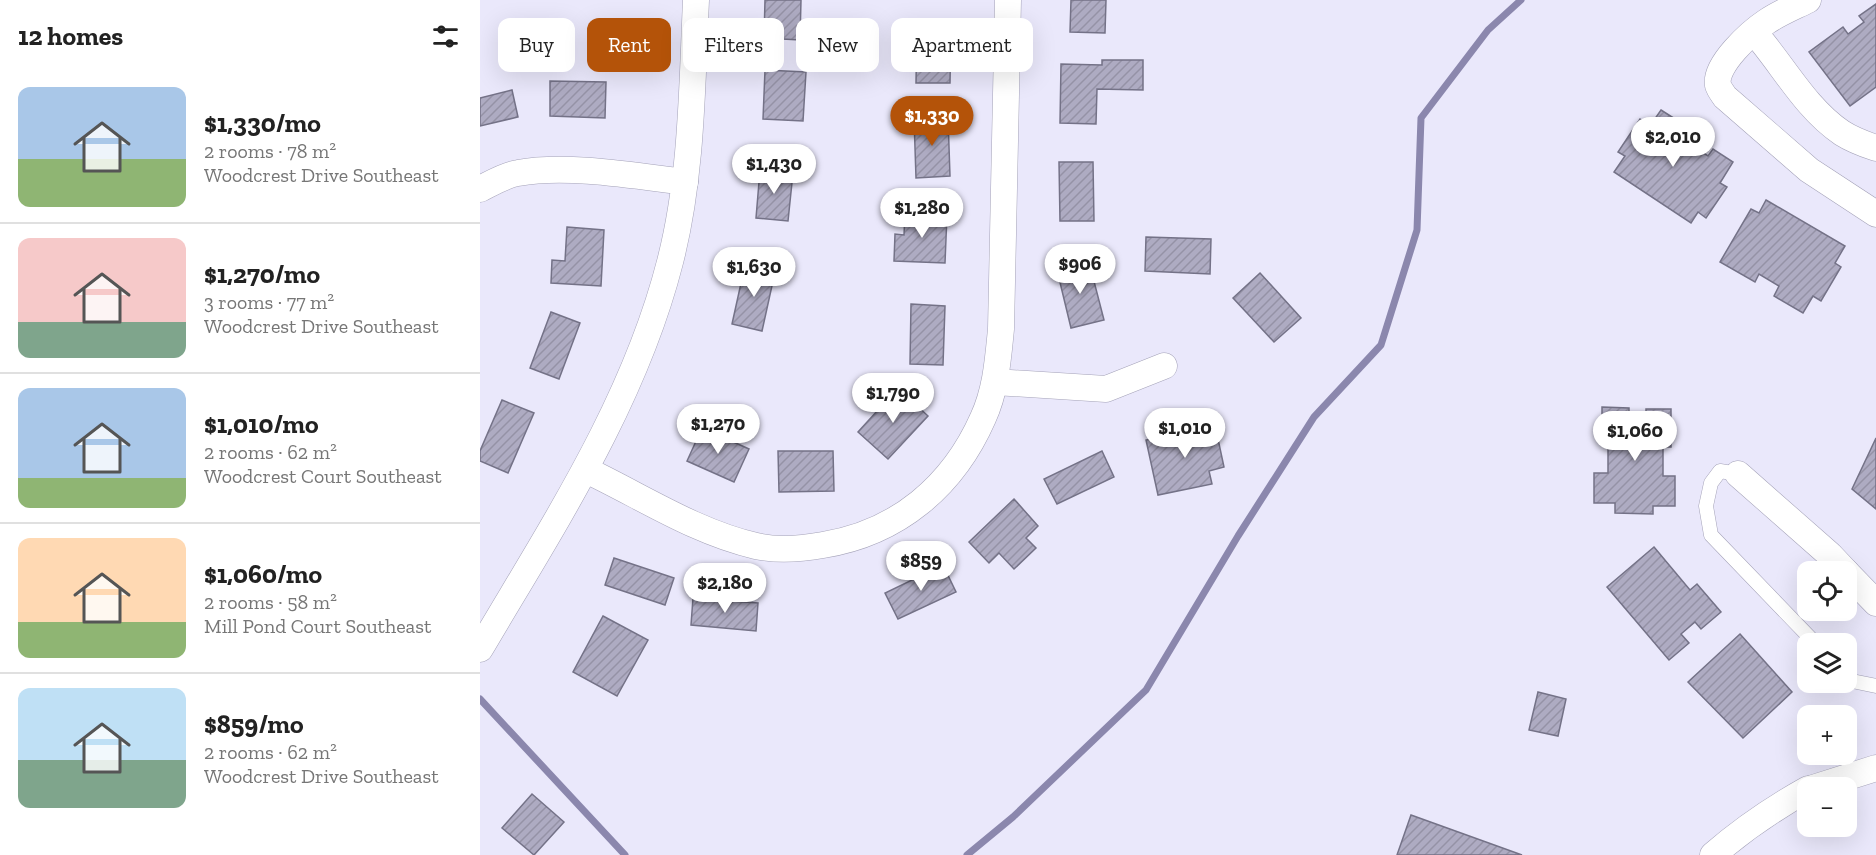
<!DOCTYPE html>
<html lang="en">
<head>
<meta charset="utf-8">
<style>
  :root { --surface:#fff; --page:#f6f6f6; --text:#222; --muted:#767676; --line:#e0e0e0; --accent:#b45309 }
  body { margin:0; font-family:"Zilla Slab",serif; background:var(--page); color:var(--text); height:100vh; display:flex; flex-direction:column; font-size:22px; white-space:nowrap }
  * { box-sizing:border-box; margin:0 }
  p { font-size:20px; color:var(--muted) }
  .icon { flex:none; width:33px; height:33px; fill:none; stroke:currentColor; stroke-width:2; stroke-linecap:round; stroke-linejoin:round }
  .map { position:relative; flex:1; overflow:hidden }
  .details { display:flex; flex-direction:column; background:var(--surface); width:480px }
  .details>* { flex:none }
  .hud { position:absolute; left:18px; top:18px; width:570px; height:54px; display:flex; gap:12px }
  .tools { position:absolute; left:1317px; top:561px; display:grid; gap:12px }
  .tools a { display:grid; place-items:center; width:60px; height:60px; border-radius:12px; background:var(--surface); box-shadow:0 6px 24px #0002; font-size:30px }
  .price { position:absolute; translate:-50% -51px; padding:0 14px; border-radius:21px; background:#fff; color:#222; font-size:20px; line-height:39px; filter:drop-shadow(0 2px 3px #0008) }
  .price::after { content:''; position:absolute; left:50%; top:36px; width:18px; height:14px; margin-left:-9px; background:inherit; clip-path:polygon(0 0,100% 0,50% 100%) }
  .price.selected { background:var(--accent); color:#fff }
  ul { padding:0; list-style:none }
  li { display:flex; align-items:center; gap:18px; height:150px; padding:0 18px }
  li+li { border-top:2px solid var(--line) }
  li span { display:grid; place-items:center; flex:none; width:168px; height:120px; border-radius:12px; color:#555 }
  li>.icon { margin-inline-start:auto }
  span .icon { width:72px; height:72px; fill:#fffc; stroke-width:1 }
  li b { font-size:26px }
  h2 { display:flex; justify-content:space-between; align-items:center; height:72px; padding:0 18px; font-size:26px }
  .chip { padding:0 21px; border-radius:12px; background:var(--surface); box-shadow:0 6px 24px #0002; font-size:21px; line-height:54px }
  .chip.selected { background:var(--accent); color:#fff }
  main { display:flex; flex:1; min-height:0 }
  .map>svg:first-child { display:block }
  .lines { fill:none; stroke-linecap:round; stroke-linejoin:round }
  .stream { stroke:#8b87ad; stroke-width:7 }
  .building { fill:url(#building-hatch); stroke:#747287; stroke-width:1.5 }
  .service-casing { stroke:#a4a2b8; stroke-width:15 }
  .minor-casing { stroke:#a4a2b8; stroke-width:27 }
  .service { stroke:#fff; stroke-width:14 }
  .minor { stroke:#fff; stroke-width:26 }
</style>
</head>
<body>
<main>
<section class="details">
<h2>12 homes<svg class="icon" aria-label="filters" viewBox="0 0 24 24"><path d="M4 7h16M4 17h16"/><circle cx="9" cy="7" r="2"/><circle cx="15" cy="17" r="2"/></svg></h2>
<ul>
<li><span style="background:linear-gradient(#a9c7e8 60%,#8fb573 0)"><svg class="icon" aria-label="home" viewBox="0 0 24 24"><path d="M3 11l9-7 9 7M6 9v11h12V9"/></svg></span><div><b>$1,330/mo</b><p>2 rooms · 78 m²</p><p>Woodcrest Drive Southeast</p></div></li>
<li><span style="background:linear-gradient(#f6c9c9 70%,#7fa58c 0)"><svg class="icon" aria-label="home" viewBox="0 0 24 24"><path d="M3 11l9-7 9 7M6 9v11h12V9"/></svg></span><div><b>$1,270/mo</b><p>3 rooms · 77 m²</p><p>Woodcrest Drive Southeast</p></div></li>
<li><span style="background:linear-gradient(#a9c7e8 75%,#8fb573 0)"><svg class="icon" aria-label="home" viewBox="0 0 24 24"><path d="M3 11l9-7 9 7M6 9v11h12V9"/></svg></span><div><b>$1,010/mo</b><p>2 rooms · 62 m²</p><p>Woodcrest Court Southeast</p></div></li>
<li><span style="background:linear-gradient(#ffd9b3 70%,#8fb573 0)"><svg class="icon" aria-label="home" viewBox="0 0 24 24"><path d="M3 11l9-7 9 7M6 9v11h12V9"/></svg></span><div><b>$1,060/mo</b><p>2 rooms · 58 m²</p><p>Mill Pond Court Southeast</p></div></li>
<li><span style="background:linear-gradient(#bfe0f5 60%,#7fa58c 0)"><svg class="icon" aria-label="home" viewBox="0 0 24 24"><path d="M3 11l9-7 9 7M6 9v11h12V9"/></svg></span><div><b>$859/mo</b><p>2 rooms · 62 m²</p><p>Woodcrest Drive Southeast</p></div></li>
</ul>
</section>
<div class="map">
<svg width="1396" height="855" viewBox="0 0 1396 855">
  <defs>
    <pattern id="building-hatch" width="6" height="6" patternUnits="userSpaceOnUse" patternTransform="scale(1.5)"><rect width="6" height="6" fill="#aeabc2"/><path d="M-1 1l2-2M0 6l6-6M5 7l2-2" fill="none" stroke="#9592a6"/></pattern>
  </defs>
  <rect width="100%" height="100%" fill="#eae8fb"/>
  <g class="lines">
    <g class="stream">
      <path d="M 0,699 L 145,855"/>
      <path d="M 487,855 L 533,817 L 666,690 L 758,536 L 834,417 L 901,345 L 937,230 L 941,118 L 1008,30 L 1041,0"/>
    </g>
  </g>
  <g class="building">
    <path d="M 285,0 L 321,0 L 320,40 L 284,38 Z"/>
    <path d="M 591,0 L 626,0 L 625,33 L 590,32 Z"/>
    <path d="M 1396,4 L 1396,87 L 1370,106 L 1329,52 L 1363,27 L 1368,34 L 1384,22 L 1379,16 Z"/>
    <path d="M 437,23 L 471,24 L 470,83 L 436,83 Z"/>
    <path d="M 622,60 L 663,60 L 663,90 L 617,89 L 616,124 L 580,123 L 581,64 L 622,65 Z"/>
    <path d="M 285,70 L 326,72 L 323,121 L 283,119 Z"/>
    <path d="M 70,81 L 126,82 L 125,118 L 70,116 Z"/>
    <path d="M 32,90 L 38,117 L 0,126 L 0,98 Z"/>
    <path d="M 1181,110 L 1203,124 L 1196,135 L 1228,156 L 1233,149 L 1253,162 L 1240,183 L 1247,187 L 1226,218 L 1218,212 L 1211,223 L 1134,172 L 1145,156 L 1138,152 L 1160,119 L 1170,126 Z"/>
    <path d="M 468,117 L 470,176 L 436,178 L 434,118 Z"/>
    <path d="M 579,162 L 613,162 L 614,221 L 580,221 Z"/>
    <path d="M 280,170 L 313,173 L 308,221 L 276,218 Z"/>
    <path d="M 1286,200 L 1365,246 L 1355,263 L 1361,267 L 1341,301 L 1333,296 L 1323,313 L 1294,296 L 1299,286 L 1279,274 L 1275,282 L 1240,262 L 1271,209 L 1279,213 Z"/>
    <path d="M 425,213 L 467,215 L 465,263 L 414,261 L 415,234 L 424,235 Z"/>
    <path d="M 87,227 L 124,230 L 121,286 L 71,283 L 72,260 L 85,261 Z"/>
    <path d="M 666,237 L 731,239 L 730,274 L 665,271 Z"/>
    <path d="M 609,262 L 624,320 L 591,328 L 577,270 Z"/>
    <path d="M 265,265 L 295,272 L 282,331 L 252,324 Z"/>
    <path d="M 780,273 L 821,318 L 794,342 L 753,298 Z"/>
    <path d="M 431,304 L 465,306 L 463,365 L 430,364 Z"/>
    <path d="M 71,312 L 100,323 L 79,379 L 50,368 Z"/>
    <path d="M 418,388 L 448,416 L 408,459 L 378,432 Z"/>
    <path d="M 22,400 L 54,413 L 28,473 L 0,461 L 0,451 Z"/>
    <path d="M 1122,407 L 1149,408 L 1149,419 L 1166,419 L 1166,409 L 1191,409 L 1191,447 L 1183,447 L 1183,476 L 1195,476 L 1195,506 L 1173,506 L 1173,514 L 1135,513 L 1135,503 L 1114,503 L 1114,473 L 1128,473 L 1128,445 L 1122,445 Z"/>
    <path d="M 735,425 L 744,467 L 729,471 L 732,484 L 678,495 L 666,440 Z"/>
    <path d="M 222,428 L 269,449 L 254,482 L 207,461 Z"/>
    <path d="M 1396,438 L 1396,509 L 1372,489 Z"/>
    <path d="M 298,451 L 353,451 L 354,491 L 299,492 Z"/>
    <path d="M 622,451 L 634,477 L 577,504 L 564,479 Z"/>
    <path d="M 534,499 L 558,526 L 546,538 L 556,548 L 534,569 L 519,553 L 509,563 L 489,542 Z"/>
    <path d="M 1174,547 L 1210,590 L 1217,584 L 1241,612 L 1221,629 L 1215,622 L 1201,634 L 1209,643 L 1189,660 L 1127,587 Z"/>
    <path d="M 134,558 L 194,578 L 185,605 L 125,585 Z"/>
    <path d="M 463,565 L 476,592 L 418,619 L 405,593 Z"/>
    <path d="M 213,598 L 278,603 L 276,631 L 211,625 Z"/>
    <path d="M 123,616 L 168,640 L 137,696 L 93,672 Z"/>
    <path d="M 1260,634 L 1312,692 L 1263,738 L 1208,682 Z"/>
    <path d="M 1058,692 L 1086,699 L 1078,736 L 1049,730 Z"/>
    <path d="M 52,794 L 84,822 L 54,855 L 22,828 Z"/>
    <path d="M 931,815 L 1042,855 L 917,855 Z"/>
  </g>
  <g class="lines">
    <g class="service-casing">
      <g id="service">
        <path d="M 1258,474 L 1240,471 L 1231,483 L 1226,506 L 1231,535 L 1336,644"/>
        <path d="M 1366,675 L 1372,681 L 1396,686"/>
      </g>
    </g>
    <g class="minor-casing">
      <g id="minor">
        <path d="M 1328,0 C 1314,7 1299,13 1286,22 C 1271,32 1234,65 1238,85 C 1239,89 1243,94 1245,97 L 1329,170 L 1396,214"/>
        <path d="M 1274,32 C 1303,65 1325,108 1362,133 C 1373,140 1384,144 1396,148"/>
        <path d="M 0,189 C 12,183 25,175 38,173 C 87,164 156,176 205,182"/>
        <path d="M 515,382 L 626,389 L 684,366"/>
        <path d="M 106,470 C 161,496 215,532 276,546 C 298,551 321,549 343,545 C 418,533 473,486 503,418 C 516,390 518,359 521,329 L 528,0"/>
        <path d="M 1258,474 L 1350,555 L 1366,572"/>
        <path d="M 1366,572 L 1396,603"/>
        <path d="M 0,649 C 73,525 154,403 190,262 C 212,177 212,87 216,0"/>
        <path d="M 1333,788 L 1396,768"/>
        <path d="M 1233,855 C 1263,829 1294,808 1328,789"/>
      </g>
    </g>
    <use href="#service" class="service"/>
    <use href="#minor" class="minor"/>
  </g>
</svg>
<div class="tools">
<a><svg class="icon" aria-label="locate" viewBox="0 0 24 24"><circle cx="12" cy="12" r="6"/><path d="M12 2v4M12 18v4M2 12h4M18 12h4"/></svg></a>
<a><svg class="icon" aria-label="layers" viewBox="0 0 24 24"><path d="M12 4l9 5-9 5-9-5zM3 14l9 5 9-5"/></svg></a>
<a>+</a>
<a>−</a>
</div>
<b class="price selected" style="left:452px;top:147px">$1,330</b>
<b class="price" style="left:1193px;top:168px">$2,010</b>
<b class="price" style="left:294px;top:195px">$1,430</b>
<b class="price" style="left:442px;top:239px">$1,280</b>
<b class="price" style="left:600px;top:295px">$906</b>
<b class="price" style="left:274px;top:298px">$1,630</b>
<b class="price" style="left:413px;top:424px">$1,790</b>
<b class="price" style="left:238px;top:455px">$1,270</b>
<b class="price" style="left:705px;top:459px">$1,010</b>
<b class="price" style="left:1155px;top:462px">$1,060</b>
<b class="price" style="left:441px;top:592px">$859</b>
<b class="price" style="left:245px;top:614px">$2,180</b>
<div class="hud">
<a class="chip">Buy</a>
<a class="chip selected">Rent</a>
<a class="chip">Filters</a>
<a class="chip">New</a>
<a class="chip">Apartment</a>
</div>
</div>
</main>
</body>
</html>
